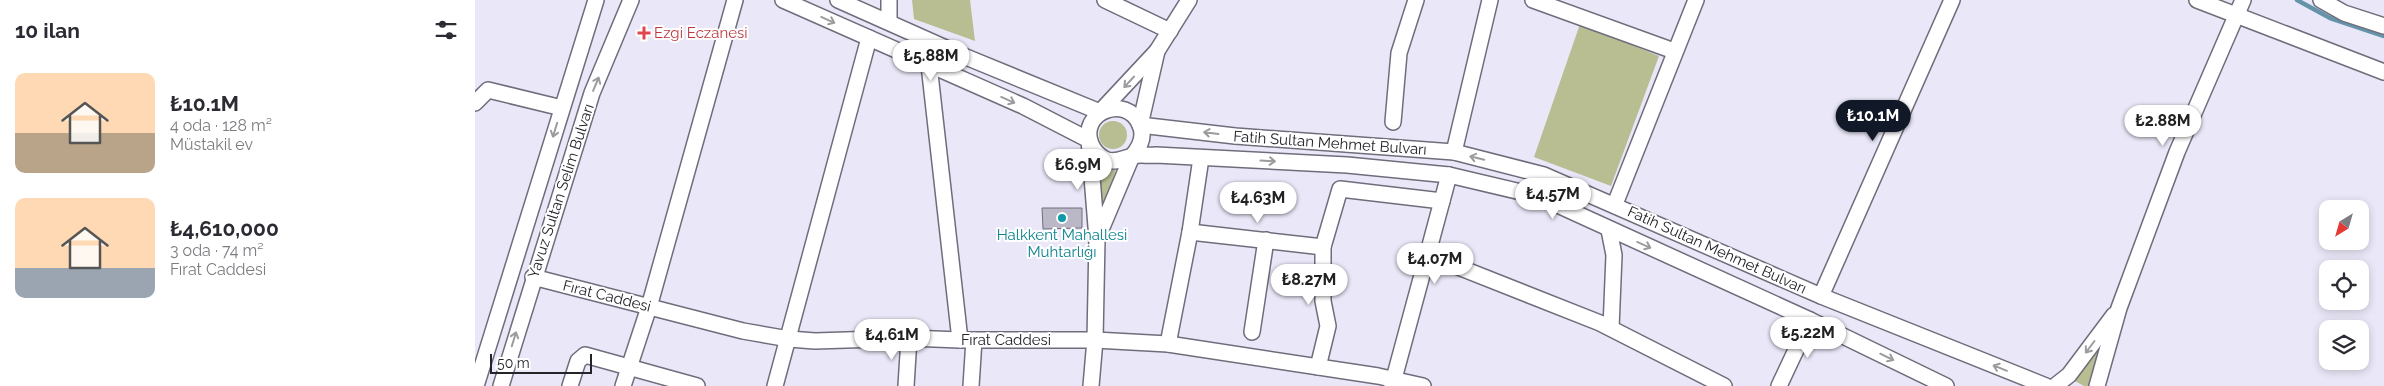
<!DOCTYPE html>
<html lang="tr">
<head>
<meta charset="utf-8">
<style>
  :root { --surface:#fff; --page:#f2f2f3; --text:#2b2b33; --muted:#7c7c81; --accent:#111827 }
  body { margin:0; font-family:Raleway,sans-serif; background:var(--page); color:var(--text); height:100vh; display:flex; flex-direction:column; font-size:19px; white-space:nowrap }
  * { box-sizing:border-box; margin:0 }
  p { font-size:16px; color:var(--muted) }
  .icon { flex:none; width:28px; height:28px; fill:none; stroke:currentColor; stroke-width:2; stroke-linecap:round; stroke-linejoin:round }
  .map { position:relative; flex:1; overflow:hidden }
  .drawer { display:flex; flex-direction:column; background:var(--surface); width:475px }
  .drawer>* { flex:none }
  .needle { width:32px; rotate:217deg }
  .fabs { position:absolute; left:1844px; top:200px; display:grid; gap:10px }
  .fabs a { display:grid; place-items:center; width:50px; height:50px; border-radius:10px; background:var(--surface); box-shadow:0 2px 8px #0003; font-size:25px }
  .scale { position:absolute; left:15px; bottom:12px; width:102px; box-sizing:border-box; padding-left:5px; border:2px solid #242329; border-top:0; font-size:14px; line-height:18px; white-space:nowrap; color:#242329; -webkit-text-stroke:4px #fff; paint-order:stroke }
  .price { position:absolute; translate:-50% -42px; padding:0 11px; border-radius:18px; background:#fff; color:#222; font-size:16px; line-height:32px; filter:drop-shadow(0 1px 2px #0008) }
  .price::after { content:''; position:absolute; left:50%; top:30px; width:15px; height:11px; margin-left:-8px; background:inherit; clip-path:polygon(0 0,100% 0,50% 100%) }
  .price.active { background:var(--accent); color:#fff }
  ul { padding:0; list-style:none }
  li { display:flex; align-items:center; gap:15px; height:125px; padding:0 15px }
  li span { display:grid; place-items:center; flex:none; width:140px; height:100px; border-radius:10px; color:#555 }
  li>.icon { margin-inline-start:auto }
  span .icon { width:60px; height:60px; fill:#fffc; stroke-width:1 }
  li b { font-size:21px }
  h2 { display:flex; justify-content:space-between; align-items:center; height:60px; padding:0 15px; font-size:21px }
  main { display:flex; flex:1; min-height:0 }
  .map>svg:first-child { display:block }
  .green { fill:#b8bd92 }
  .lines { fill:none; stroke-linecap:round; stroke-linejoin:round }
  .stream { stroke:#6594aa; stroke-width:4.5 }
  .building { fill:#bab8c7; stroke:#706e7c }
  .minor-casing { stroke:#6f6d7b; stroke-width:18 }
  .minor { stroke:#fff; stroke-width:15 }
  .oneway { stroke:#9c9c9f }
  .health-dot { fill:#e0444e; stroke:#fff; stroke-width:2 }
  .culture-dot { fill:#0f9aa8; stroke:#fff; stroke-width:2 }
  .labels { text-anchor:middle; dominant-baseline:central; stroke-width:4; stroke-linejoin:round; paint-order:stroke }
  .health-label { font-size:15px; fill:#be3a42; stroke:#fff; text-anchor:start }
  .street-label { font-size:15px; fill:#242329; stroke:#fff }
  .culture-label { font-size:15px; fill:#0d838f; stroke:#fff }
</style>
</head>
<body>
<main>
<section class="drawer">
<h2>10 ilan<svg class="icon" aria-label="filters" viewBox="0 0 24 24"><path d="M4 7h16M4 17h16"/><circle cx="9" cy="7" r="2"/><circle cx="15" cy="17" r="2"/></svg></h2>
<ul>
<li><span style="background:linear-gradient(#ffd9b3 60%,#b9a48a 0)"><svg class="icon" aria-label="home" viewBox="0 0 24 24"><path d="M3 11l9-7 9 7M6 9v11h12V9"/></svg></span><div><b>₺10.1M</b><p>4 oda · 128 m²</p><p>Müstakil ev</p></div></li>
<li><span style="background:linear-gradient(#ffd9b3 70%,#9aa5b1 0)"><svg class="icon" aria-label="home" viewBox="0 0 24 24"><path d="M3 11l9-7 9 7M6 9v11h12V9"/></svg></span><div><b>₺4,610,000</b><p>3 oda · 74 m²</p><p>Fırat Caddesi</p></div></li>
</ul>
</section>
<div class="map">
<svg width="1909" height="386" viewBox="0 0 1909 386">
  <rect width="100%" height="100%" fill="#eae8f8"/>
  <g class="green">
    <path d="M 437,0 L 495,0 L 500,41 L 439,19 Z"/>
    <path d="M 1105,24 L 1184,56 L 1136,186 L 1059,157 Z"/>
    <circle cx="638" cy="135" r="14"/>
    <path d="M 625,164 L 642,166 L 625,219 Z"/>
    <path d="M 1628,337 L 1614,386 L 1609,386 L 1600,381 Z"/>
  </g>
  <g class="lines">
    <path class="stream" d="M 1822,0 L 1855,18 L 1909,36"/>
  </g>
  <path class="building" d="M 567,208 L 607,208 L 607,228 L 568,229 Z"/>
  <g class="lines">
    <g class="minor-casing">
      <g id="minor">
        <path d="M 308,0 L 548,106 L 614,140 L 622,239 L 620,340 L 616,386"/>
        <path d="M 363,0 L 491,57 L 625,112 L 682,51 L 714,0"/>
        <path d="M 630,0 L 695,31"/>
        <path d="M 1058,0 L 1199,51"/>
        <path d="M 1722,0 L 1909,72"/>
        <path d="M 1846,0 L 1869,13 L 1909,26"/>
        <path d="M 414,22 L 414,0"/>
        <path d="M 682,51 L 665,125 L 760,136 L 979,152 L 1069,175 L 1346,296 L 1571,386"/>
        <path d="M 454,65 L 485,340"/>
        <path d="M 0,103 L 13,90 L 87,108"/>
        <path d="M 918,122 L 924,53 L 941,0"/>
        <path d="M 979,152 L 1015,0"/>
        <path d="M 1140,204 L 1221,0"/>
        <path d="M 1134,230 L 1139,255 L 1136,328"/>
        <path d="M 715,232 L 848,247"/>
        <path d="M 622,239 L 657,156 C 665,147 670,136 665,125 C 652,93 603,112 616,144 C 619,151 625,157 632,160 C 642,163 648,158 658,156 C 665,154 673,156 681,155 L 872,165 L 974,175 L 1063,196 L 1335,320 L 1471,386"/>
        <path d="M 953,255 L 1125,323 L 1249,386"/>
        <path d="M 58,277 L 268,331 L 314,339 L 340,341 L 434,338 L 485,340 L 620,340 L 693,344 L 903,376 L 948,386"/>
        <path d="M 1346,296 L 1477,0"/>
        <path d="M 777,332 L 791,240"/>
        <path d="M 693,344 L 715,232 L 726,158"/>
        <path d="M 843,367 L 853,326 L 848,301 L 848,247 L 865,189 L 967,201"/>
        <path d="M 1,386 L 121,0"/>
        <path d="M 26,386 L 117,93 L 156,0"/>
        <path d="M 95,386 L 103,361 L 110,355 L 222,386"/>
        <path d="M 148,386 L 174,307 L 260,0"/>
        <path d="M 300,386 L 394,38"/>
        <path d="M 431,386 L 434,338"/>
        <path d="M 496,386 L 499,340"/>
        <path d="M 917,386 L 974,175"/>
        <path d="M 1304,386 L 1335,320"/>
        <path d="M 1580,386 L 1594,375 L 1639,315"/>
        <path d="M 1622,386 L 1644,308 L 1702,152 L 1768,0"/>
      </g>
    </g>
    <use href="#minor" class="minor"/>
  </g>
  <defs><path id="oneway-shaft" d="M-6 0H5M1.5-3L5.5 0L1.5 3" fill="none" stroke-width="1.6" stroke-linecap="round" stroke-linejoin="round" transform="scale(1.25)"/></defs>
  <g class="oneway">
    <use href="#oneway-shaft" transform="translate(353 20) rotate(24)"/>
    <use href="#oneway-shaft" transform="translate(654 82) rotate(133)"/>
    <use href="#oneway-shaft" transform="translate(121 84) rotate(-67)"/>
    <use href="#oneway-shaft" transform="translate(533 100) rotate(24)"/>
    <use href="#oneway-shaft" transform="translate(80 130) rotate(107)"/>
    <use href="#oneway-shaft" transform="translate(736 133) rotate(-173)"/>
    <use href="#oneway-shaft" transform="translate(1002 158) rotate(-166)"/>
    <use href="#oneway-shaft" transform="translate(793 161) rotate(3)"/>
    <use href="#oneway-shaft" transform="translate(1169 245) rotate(24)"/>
    <use href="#oneway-shaft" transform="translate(39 339) rotate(-73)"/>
    <use href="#oneway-shaft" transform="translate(1615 347) rotate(127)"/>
    <use href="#oneway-shaft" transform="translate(1412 357) rotate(26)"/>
    <use href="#oneway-shaft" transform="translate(1525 368) rotate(-158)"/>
  </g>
  <path class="health-dot" d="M166.5 25.5h5v5h5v5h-5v5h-5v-5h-5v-5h5z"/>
  <circle class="culture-dot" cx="587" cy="218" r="5"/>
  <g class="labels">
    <g class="health-label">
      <text x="179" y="33">Ezgi Eczanesi</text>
    </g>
    <g class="street-label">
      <text transform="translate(855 143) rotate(4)">Fatih Sultan Mehmet Bulvarı</text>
      <text transform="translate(86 191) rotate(-72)">Yavuz Sultan Selim Bulvarı</text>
      <text transform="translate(1242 250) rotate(24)">Fatih Sultan Mehmet Bulvarı</text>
      <text transform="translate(132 296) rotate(14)">Fırat Caddesi</text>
      <text x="531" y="340">Fırat Caddesi</text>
    </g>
    <g class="culture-label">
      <text x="587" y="235">Halkkent Mahallesi<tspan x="587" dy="17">Muhtarlığı</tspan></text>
    </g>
  </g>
</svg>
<div class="fabs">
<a><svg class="needle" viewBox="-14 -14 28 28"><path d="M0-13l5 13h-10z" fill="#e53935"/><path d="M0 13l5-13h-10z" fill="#7c7c81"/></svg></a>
<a><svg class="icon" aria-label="locate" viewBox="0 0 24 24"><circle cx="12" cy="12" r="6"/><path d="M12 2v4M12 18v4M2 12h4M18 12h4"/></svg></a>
<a><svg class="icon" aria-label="layers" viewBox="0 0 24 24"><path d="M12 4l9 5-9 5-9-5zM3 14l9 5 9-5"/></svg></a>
</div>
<div class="scale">50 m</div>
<b class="price" style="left:456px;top:82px">₺5.88M</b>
<b class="price active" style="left:1398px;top:142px">₺10.1M</b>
<b class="price" style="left:1688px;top:147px">₺2.88M</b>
<b class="price" style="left:603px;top:191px">₺6.9M</b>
<b class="price" style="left:1078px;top:220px">₺4.57M</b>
<b class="price" style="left:783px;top:224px">₺4.63M</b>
<b class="price" style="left:960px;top:285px">₺4.07M</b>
<b class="price" style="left:834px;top:306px">₺8.27M</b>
<b class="price" style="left:1333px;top:359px">₺5.22M</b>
<b class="price" style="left:417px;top:361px">₺4.61M</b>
</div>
</main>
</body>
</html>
